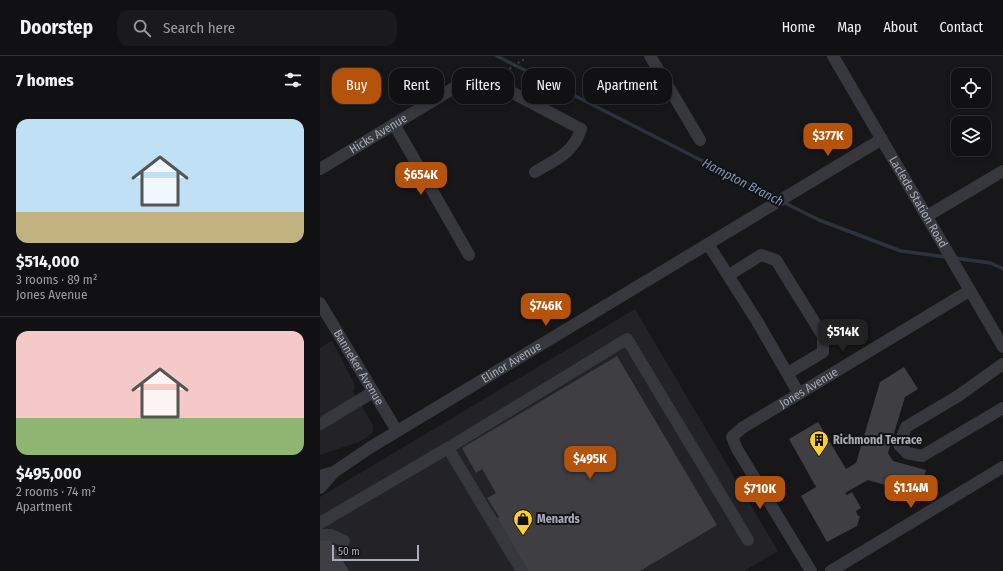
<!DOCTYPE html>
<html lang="en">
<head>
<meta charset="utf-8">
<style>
  :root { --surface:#111113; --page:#1a1a1c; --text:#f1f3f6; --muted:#9c9da0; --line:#303133; --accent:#b45309 }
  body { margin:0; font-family:"Fira Sans Condensed",sans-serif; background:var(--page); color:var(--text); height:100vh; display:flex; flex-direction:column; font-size:15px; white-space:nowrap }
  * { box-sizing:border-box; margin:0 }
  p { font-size:13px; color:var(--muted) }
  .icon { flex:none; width:22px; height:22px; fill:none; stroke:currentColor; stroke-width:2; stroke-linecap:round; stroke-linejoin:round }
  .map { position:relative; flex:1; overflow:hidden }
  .details { display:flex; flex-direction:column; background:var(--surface); width:320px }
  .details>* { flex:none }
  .banner { position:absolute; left:12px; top:12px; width:380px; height:36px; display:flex; gap:8px }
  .tools { position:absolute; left:631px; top:12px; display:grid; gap:8px }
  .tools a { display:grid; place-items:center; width:40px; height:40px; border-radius:8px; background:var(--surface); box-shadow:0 2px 6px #0003,0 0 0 1px var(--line); font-size:20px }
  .scale { position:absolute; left:12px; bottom:10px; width:87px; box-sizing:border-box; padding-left:4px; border:2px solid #a8abb9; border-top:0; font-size:11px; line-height:14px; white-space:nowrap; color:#a8abb9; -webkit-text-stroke:3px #121214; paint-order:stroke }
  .price { position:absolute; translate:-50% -34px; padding:0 9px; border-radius:8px; background:var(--accent); color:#fff; font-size:13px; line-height:26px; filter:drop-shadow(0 1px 2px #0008) }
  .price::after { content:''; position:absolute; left:50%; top:24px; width:12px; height:9px; margin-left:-6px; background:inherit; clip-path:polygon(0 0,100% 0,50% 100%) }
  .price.selected { background:#222; color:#fff }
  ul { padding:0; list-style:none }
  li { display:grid; align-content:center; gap:8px; height:212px; padding:0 16px }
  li+li { border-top:1px solid var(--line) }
  li span { display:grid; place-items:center; height:124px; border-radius:12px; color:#555 }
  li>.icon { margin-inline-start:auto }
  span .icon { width:72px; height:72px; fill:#fffc; stroke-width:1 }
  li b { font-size:17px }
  h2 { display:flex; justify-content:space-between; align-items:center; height:48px; padding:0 16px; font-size:17px }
  .tag { padding:0 14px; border-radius:12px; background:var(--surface); box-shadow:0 2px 6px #0003,0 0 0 1px var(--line); font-size:14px; line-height:36px }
  .tag.selected { background:var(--accent); color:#fff }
  header { display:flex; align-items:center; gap:24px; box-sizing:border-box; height:56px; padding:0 20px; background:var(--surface); border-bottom:1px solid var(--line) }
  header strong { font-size:19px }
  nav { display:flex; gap:22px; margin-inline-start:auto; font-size:14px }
  .search { width:280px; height:36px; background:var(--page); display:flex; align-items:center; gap:10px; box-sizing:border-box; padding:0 14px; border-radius:12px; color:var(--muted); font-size:15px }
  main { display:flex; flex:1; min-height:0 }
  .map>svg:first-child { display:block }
  .built { fill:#232226 }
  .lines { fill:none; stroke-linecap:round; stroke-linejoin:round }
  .stream { stroke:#2c333e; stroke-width:3.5 }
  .building { fill:#3e3e43 }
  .path { stroke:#3d3e45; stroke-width:2; stroke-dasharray:2 3; stroke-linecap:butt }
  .minor { stroke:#37383e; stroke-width:12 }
  .labels { text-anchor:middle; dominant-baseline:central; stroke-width:4; stroke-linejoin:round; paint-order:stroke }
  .street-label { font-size:12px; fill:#a8abb9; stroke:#121214 }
  .poi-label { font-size:12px; font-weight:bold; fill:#a8abb9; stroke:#121214; text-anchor:start }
  .water-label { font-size:13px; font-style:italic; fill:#7d94b6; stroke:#121214 }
</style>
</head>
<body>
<header>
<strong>Doorstep</strong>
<div class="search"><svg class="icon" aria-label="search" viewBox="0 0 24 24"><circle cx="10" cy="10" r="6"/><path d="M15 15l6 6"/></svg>Search here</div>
<nav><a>Home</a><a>Map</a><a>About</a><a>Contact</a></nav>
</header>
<main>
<section class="details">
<h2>7 homes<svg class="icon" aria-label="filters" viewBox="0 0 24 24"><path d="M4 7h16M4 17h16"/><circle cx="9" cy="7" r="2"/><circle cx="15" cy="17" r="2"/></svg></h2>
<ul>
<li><span style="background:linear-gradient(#bfe0f5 75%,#c2b280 0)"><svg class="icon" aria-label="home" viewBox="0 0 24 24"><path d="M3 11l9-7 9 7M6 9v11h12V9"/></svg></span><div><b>$514,000</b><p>3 rooms · 89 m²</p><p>Jones Avenue</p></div></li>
<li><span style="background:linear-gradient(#f6c9c9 70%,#8fb573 0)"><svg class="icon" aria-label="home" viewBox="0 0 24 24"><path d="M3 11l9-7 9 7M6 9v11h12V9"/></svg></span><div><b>$495,000</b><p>2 rooms · 74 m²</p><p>Apartment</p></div></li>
</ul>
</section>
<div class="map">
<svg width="683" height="515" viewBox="0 0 683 515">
  <rect width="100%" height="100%" fill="#171719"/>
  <g class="built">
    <path d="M 315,253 L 458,495 L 424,515 L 0,515 L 0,441 Z"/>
    <path d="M 12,285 L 34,327 L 35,332 L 33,335 L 53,369 L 53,375 L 49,380 L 39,386 L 0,399 L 0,292 Z"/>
  </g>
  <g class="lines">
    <g class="stream">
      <path d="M 177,0 L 457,143"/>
      <path d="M 463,146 L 499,164 L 581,195 L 626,201"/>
      <path d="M 634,202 L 671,207 L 683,213"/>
    </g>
  </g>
  <g class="building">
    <path d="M 297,300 L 397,469 L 320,515 L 208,515 L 177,462 L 179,461 L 167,442 L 176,437 L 162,413 L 156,417 L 142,392 Z"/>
    <path d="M 584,311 L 598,333 L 585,341 L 568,397 L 573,405 L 606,414 L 599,439 L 548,424 L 525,437 L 527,439 L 532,436 L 541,452 L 536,455 L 538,460 L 540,460 L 537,470 L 535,471 L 507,486 L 481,440 L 496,431 L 469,383 L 498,366 L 526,413 L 536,407 L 560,326 Z"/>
    <path d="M 10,483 L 29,515 L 0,515 L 0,484 Z"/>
  </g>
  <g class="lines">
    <path class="path" d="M 181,18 L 203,4 L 204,0"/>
    <g class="minor">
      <path d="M 330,0 L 380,84"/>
      <path id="s1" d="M 513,0 L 683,291"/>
      <path d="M 74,68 L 149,199"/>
      <path id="s2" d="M 0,113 L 157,18 L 261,73 C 253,98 236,103 215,116"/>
      <path d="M 607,160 L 683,115"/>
      <path d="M 388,188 L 437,265 L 479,338"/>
      <path d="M 409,219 L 441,199 L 456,204 L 503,280 L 503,296 L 468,317"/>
      <path id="s3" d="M 0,247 L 77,375"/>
      <path d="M 683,308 L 638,340 L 586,371 L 579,389 L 587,397 L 602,400 L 683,352"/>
      <path d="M 0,368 L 53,336"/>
      <path d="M 128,392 L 307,283 L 428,484"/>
      <path id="s4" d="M 0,420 L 14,416 L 51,391 L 562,83"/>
      <path d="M 0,432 L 14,416"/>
      <path d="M 0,467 L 128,392 L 202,515"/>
      <path d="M 0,479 L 11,479 L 24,485"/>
      <path id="s5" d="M 491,515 L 417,393 L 412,381 L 422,372 L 649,235"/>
      <path d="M 511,515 L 683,411"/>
    </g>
  </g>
  <defs>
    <g id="building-pin" transform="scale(1)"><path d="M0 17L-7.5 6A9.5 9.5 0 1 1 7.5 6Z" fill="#fbcf2c" stroke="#121214"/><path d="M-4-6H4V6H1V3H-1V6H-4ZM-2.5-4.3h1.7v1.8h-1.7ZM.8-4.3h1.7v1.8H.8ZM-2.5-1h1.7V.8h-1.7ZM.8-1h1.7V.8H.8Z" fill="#111"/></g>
    <g id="shop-pin" transform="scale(1)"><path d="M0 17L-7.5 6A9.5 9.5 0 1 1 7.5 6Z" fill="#fbcf2c" stroke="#121214"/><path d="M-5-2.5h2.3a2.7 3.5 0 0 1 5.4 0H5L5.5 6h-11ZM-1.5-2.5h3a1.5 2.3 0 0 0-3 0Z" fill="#111"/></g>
  </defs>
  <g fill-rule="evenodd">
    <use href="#building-pin" x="499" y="384"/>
    <use href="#shop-pin" x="203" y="463"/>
  </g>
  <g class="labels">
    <g class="street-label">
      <text stroke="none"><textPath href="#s2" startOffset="68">Hicks Avenue</textPath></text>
      <text stroke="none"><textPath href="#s1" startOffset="169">Laclede Station Road</textPath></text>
      <text stroke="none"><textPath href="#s4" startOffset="223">Elinor Avenue</textPath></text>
      <text stroke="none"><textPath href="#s3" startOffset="75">Banneker Avenue</textPath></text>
      <text stroke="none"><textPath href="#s5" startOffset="247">Jones Avenue</textPath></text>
    </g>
    <g class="poi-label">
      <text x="513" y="384">Richmond Terrace</text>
      <text x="217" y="463">Menards</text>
    </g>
    <g class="water-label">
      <text transform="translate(423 126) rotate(27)">Hampton Branch</text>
    </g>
  </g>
</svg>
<div class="tools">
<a><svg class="icon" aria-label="locate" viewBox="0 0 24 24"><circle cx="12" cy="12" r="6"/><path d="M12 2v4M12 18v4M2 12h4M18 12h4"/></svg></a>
<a><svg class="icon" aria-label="layers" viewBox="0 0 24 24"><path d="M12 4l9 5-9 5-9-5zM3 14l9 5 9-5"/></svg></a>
</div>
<div class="scale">50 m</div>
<b class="price" style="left:508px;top:101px">$377K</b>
<b class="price" style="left:101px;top:140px">$654K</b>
<b class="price" style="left:226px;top:271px">$746K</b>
<b class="price selected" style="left:523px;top:297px">$514K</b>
<b class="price" style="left:270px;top:424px">$495K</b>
<b class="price" style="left:591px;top:453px">$1.14M</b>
<b class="price" style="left:440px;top:454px">$710K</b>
<div class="banner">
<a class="tag selected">Buy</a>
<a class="tag">Rent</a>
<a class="tag">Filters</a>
<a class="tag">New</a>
<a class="tag">Apartment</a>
</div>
</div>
</main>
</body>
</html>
